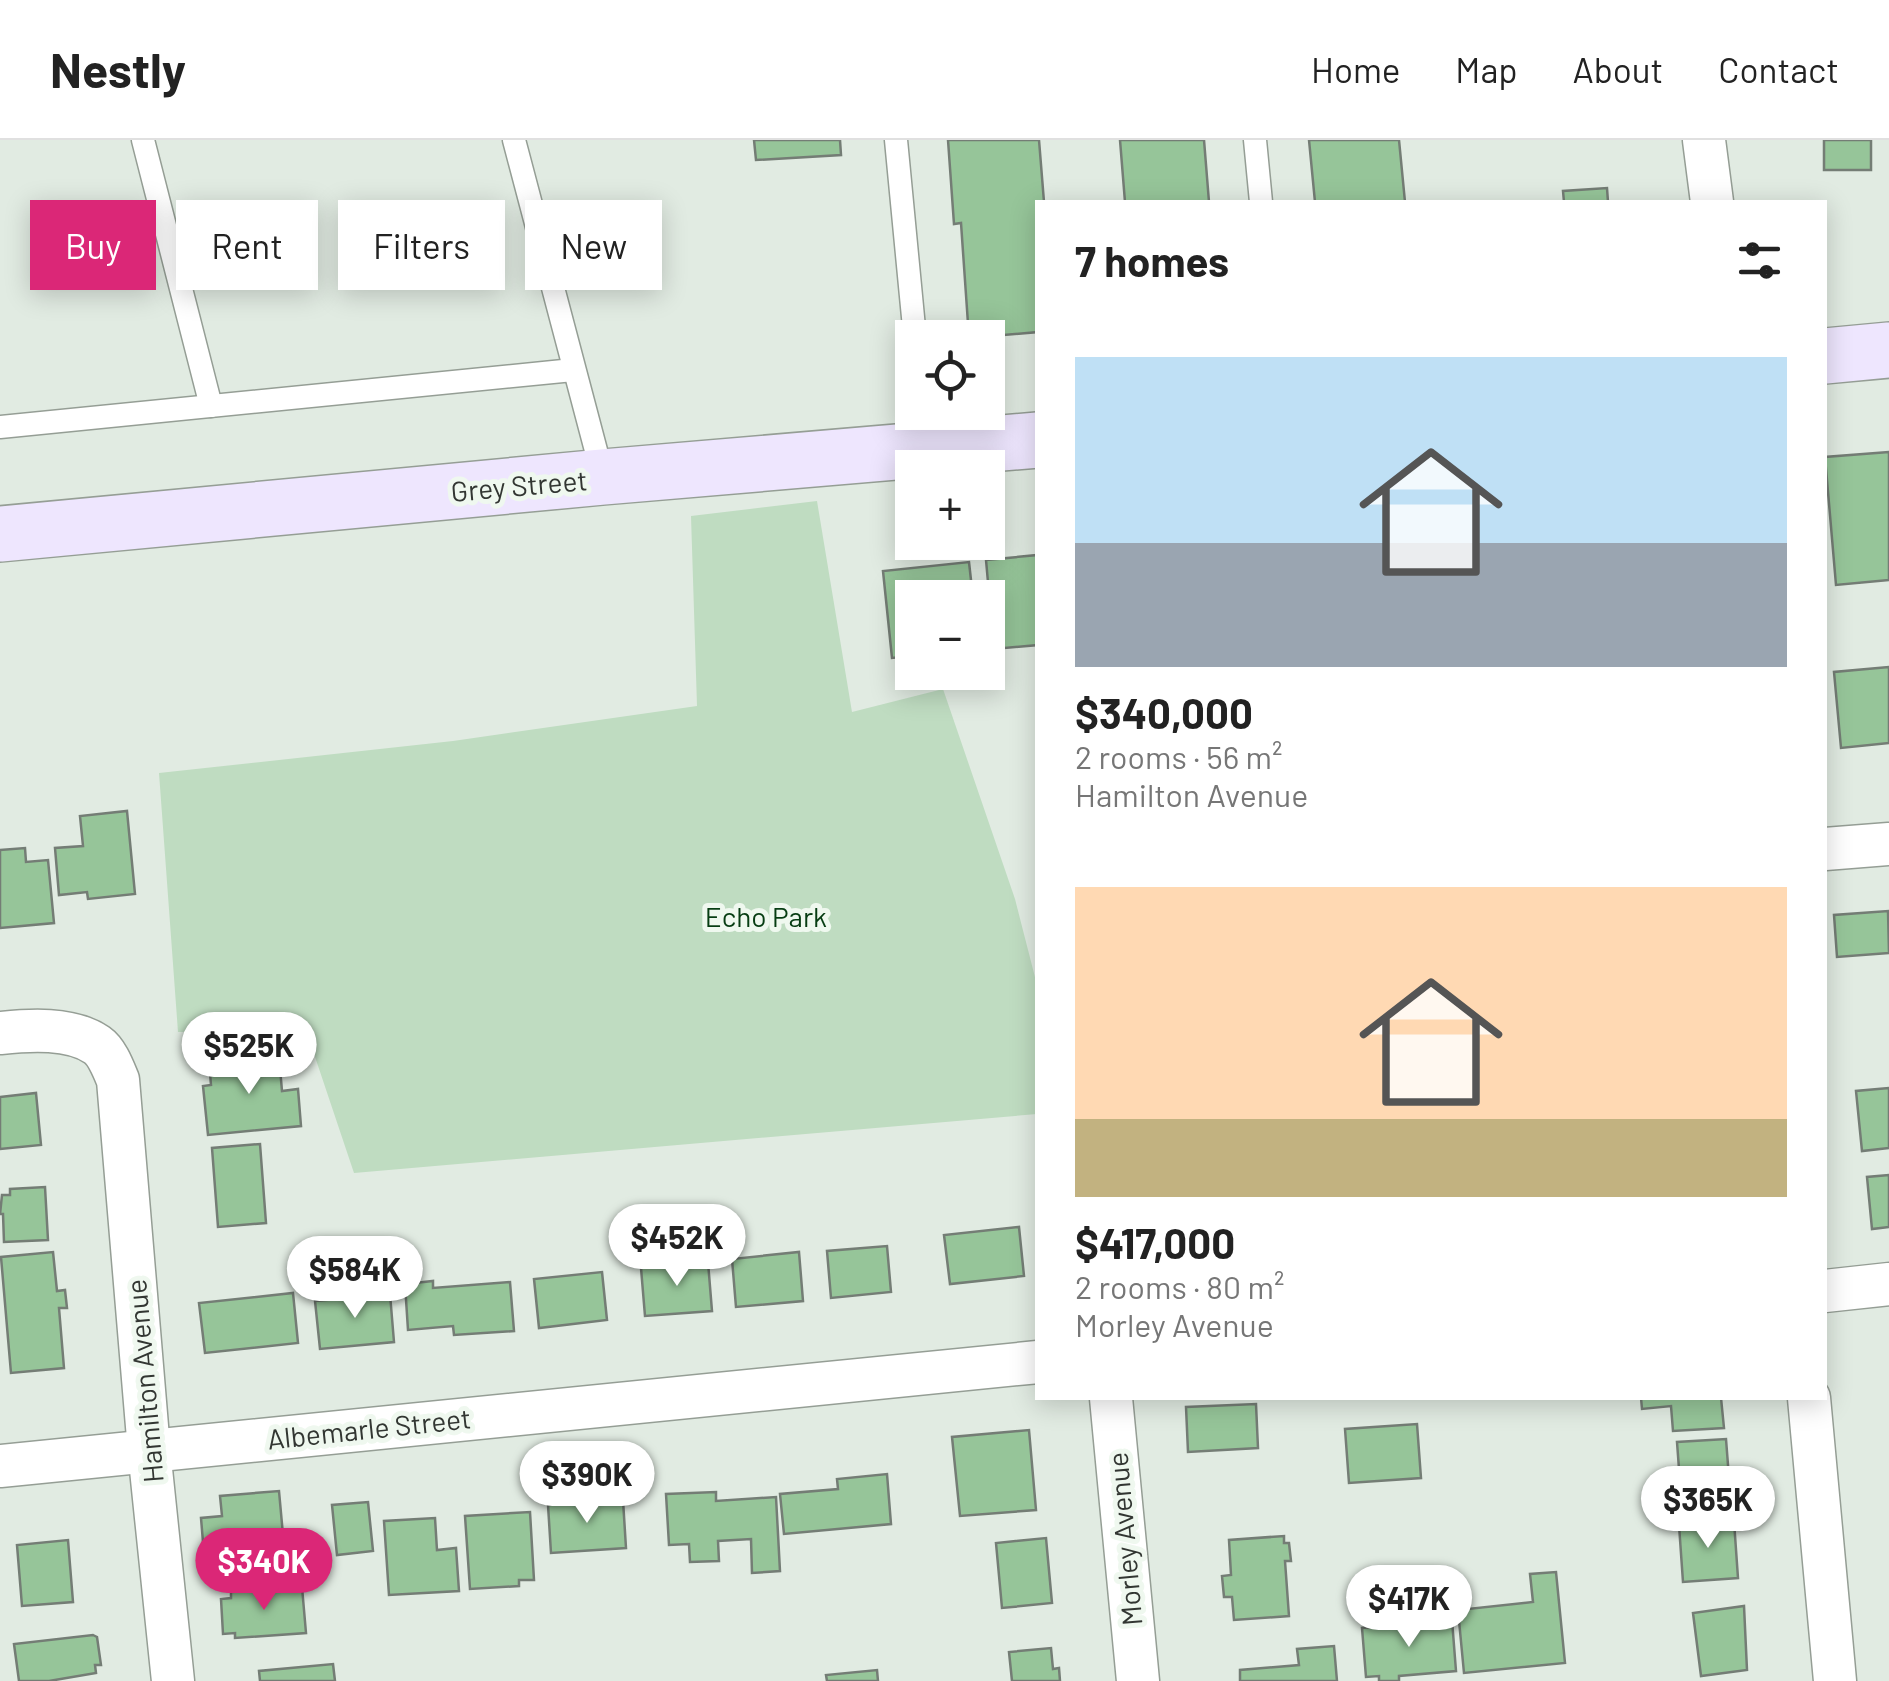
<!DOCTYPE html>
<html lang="en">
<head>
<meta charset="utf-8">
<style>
  :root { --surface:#fff; --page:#f2f2f2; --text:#222; --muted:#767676; --line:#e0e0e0; --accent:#db2777 }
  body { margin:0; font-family:Barlow,sans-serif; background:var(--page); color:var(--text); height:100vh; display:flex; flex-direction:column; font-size:38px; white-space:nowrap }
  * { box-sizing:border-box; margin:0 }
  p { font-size:32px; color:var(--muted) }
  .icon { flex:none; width:55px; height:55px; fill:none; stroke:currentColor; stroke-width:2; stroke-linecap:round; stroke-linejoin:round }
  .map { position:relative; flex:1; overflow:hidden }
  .details { position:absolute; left:1035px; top:60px; width:792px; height:1200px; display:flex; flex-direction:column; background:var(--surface); border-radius:0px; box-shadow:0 5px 25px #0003 }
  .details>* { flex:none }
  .top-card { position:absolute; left:30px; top:60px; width:855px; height:90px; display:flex; gap:20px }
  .controls { position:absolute; left:895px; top:180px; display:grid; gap:20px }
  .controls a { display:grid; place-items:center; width:110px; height:110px; border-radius:0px; background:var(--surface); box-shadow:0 5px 25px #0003; font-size:50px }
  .price { position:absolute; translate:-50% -85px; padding:0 22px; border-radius:35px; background:#fff; color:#222; font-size:32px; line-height:65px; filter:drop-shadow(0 2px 5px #0008) }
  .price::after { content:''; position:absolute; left:50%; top:60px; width:30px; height:22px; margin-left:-15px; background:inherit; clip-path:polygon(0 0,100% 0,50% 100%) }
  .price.selected { background:var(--accent); color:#fff }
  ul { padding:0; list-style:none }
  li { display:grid; align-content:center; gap:20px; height:530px; padding:0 40px }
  li span { display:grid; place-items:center; height:310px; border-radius:0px; color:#555 }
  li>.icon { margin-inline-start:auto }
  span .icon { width:180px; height:180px; fill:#fffc; stroke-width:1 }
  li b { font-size:42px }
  h2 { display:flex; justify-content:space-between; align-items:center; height:120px; padding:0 40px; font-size:42px }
  .chip { padding:0 35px; border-radius:0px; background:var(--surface); box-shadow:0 5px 25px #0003; font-size:35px; line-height:90px }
  .chip.selected { background:var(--accent); color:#fff }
  header { display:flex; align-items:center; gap:60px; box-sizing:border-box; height:140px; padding:0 50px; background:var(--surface); border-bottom:2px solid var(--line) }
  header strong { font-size:48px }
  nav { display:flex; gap:55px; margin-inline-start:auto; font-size:35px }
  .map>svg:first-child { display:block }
  .green { fill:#bfdcc1 }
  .building { fill:#96c599; stroke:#747d75; stroke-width:2.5 }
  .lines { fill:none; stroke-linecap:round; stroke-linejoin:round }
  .lane-casing { stroke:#959e95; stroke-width:25 }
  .street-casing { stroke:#959e95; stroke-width:45 }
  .secondary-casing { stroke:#959e95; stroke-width:58 }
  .lane { stroke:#fff; stroke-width:22 }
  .street { stroke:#fff; stroke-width:42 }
  .secondary { stroke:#eee6fe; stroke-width:55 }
  .labels { text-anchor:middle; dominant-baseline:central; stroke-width:10; stroke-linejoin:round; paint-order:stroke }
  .street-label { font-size:28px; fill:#323632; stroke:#eff8ef }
  .park-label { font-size:28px; fill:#073d13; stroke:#eff8ef }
</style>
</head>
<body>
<header>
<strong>Nestly</strong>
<nav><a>Home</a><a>Map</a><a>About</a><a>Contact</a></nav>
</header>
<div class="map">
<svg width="1889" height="1541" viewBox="0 0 1889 1541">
  <rect width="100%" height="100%" fill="#e1ebe2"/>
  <path class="green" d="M 817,361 L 852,572 L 943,549 L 1015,759 L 1037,845 L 1037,974 L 354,1033 L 306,890 L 178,892 L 159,633 L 453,601 L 697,566 L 691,376 Z"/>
  <g class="building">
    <path d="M 754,0 L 840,0 L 841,15 L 756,20 Z"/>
    <path d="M 948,0 L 1039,0 L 1044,62 L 1038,62 L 1038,192 L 969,198 L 961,83 L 954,84 Z"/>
    <path d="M 1120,0 L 1204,0 L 1209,62 L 1125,62 Z"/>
    <path d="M 1309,0 L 1399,0 L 1405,62 L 1315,62 Z"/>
    <rect x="1824" y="0" width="47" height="30"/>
    <path d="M 1607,48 L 1608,62 L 1564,62 L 1563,51 Z"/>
    <path d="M 1889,312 L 1889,440 L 1836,445 L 1825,317 Z"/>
    <path d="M 1038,415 L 1038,505 L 994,509 L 986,420 Z"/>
    <path d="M 969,422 L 973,458 L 912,458 L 912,516 L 892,518 L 883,431 Z"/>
    <path d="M 1889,527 L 1889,603 L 1841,608 L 1834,532 Z"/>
    <path d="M 127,671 L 135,754 L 88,759 L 87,752 L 59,755 L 55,708 L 83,706 L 80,676 Z"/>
    <path d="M 25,708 L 26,722 L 48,720 L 54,783 L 0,788 L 0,710 Z"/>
    <path d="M 1888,771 L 1889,813 L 1837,817 L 1834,775 Z"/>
    <path d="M 279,916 L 282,951 L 298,949 L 301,986 L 208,995 L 203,946 L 211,945 L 209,922 Z"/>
    <path d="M 1889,948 L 1889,1008 L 1862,1011 L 1856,951 Z"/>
    <path d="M 36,953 L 41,1005 L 0,1009 L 0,957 Z"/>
    <path d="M 260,1004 L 266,1083 L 218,1087 L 212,1008 Z"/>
    <path d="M 1889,1035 L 1889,1087 L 1872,1089 L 1867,1037 Z"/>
    <path d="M 45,1047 L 48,1100 L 4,1102 L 3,1074 L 0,1074 L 2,1055 L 10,1055 L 10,1049 Z"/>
    <path d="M 1019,1087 L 1024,1136 L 950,1144 L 944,1095 Z"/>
    <path d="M 887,1106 L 891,1152 L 831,1158 L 827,1111 Z"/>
    <path d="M 53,1112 L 57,1151 L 65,1150 L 67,1168 L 59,1168 L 64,1228 L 11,1233 L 1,1117 Z"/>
    <path d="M 799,1112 L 803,1161 L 736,1167 L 732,1119 Z"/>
    <path d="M 708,1122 L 712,1171 L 645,1176 L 641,1128 Z"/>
    <path d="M 602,1132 L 607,1180 L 539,1188 L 534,1139 Z"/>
    <path d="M 433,1141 L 433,1148 L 510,1142 L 514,1191 L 454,1195 L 453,1186 L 408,1190 L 405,1144 Z"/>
    <path d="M 293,1153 L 298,1203 L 205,1213 L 199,1163 Z"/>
    <path d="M 390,1154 L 394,1202 L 320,1209 L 315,1161 Z"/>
    <path d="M 1641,1258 L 1721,1258 L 1724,1288 L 1673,1291 L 1671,1266 L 1642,1269 Z"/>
    <path d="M 1256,1264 L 1258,1308 L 1188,1312 L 1186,1267 Z"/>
    <path d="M 1417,1284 L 1421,1338 L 1349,1343 L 1345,1289 Z"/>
    <path d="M 1029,1290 L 1036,1370 L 960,1376 L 952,1297 Z"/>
    <path d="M 1726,1299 L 1730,1351 L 1713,1353 L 1714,1360 L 1689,1362 L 1688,1356 L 1681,1356 L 1677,1302 Z"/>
    <path d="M 887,1334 L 891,1384 L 784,1394 L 780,1354 L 838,1349 L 837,1339 Z"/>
    <path d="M 279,1351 L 283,1395 L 203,1402 L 201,1378 L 222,1376 L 220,1356 Z"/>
    <path d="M 716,1352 L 716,1361 L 776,1357 L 780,1431 L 752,1433 L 751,1399 L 718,1401 L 719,1421 L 690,1422 L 689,1404 L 669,1405 L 666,1354 Z"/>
    <path d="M 623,1360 L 626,1408 L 551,1413 L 548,1365 Z"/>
    <path d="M 368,1362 L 373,1411 L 337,1415 L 332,1365 Z"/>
    <path d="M 530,1372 L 534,1440 L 519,1440 L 519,1446 L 470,1449 L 465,1376 Z"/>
    <path d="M 435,1378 L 437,1410 L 456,1408 L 459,1451 L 389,1455 L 384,1381 Z"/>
    <path d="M 1734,1381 L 1738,1438 L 1683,1442 L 1679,1385 Z"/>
    <path d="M 1284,1396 L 1284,1403 L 1289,1403 L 1291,1421 L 1285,1421 L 1289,1476 L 1234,1480 L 1232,1457 L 1224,1457 L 1222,1436 L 1231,1435 L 1229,1400 Z"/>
    <path d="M 1046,1398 L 1052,1463 L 1002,1468 L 996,1403 Z"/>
    <path d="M 68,1400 L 73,1462 L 22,1466 L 17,1405 Z"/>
    <path d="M 1556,1432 L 1565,1523 L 1464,1533 L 1458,1470 L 1533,1462 L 1530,1434 Z"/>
    <path d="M 302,1447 L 306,1493 L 235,1498 L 235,1493 L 223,1494 L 221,1459 L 231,1458 L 231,1452 Z"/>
    <path d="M 1744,1466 L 1747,1530 L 1701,1536 L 1693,1473 Z"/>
    <path d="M 1452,1480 L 1456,1531 L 1399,1536 L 1399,1541 L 1379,1541 L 1379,1536 L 1366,1537 L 1362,1488 Z"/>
    <path d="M 93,1495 L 97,1497 L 101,1525 L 95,1525 L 96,1533 L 49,1541 L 19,1541 L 14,1504 Z"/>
    <path d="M 1334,1506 L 1337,1541 L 1240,1541 L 1240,1530 L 1299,1525 L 1297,1509 Z"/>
    <path d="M 1051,1508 L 1053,1529 L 1059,1528 L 1060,1541 L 1012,1541 L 1009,1512 Z"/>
    <path d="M 333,1524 L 335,1541 L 260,1541 L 259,1531 Z"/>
    <path d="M 877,1530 L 878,1541 L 827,1541 L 826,1535 Z"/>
  </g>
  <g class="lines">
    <g class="lane-casing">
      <g id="lane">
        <path d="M 143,0 L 211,266"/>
        <path d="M 514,0 L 603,337"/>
        <path d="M 896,0 L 915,198"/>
        <path d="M 1255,0 L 1261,62"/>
        <path d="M 0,287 L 573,230"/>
      </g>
    </g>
    <g class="street-casing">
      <g id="street">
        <path d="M 1704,0 L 1712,62"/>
        <path d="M 1825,709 L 1889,704"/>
        <path d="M 0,893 C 29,890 71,887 97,905 C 107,912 113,928 118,940 L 149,1310 L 173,1541"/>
        <path d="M 1825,1151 L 1889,1144"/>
        <path d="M 1111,1258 L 1138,1541"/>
        <path d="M 1809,1258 L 1835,1541"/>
        <path d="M 0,1326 L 1038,1222"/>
      </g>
    </g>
    <g class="secondary-casing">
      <g id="secondary">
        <path d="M 1825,216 L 1889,210"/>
        <path d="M 0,394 L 603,337 L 1038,300"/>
      </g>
    </g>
    <use href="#lane" class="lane"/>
    <use href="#street" class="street"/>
    <use href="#secondary" class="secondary"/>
  </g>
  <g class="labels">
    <g class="street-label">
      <text transform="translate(519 345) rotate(-5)">Grey Street</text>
      <text transform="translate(144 1241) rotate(-95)">Hamilton Avenue</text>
      <text transform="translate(369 1288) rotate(-6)">Albemarle Street</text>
      <text transform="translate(1124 1399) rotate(-95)">Morley Avenue</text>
    </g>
    <g class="park-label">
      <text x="766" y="776">Echo Park</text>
    </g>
  </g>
</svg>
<div class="controls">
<a><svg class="icon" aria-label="locate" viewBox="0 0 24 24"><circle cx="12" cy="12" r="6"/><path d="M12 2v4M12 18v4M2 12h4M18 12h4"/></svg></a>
<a>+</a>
<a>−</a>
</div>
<b class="price" style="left:249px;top:957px">$525K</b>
<b class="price" style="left:677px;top:1149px">$452K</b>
<b class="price" style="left:355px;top:1181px">$584K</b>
<b class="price" style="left:587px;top:1386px">$390K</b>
<b class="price" style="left:1708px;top:1411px">$365K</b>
<b class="price selected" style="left:264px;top:1473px">$340K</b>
<b class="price" style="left:1409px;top:1510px">$417K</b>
<div class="top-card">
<a class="chip selected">Buy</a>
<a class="chip">Rent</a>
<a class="chip">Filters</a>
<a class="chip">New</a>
</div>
<section class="details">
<h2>7 homes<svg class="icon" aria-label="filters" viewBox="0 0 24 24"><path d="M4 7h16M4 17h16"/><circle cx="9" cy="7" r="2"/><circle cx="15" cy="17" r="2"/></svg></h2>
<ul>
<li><span style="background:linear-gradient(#bfe0f5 60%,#9aa5b1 0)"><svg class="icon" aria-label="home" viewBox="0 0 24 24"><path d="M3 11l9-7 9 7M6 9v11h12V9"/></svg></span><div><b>$340,000</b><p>2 rooms · 56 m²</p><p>Hamilton Avenue</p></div></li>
<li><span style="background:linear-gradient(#ffd9b3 75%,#c2b280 0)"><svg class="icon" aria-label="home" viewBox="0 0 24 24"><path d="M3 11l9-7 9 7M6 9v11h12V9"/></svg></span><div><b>$417,000</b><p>2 rooms · 80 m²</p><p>Morley Avenue</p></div></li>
</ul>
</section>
</div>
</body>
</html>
